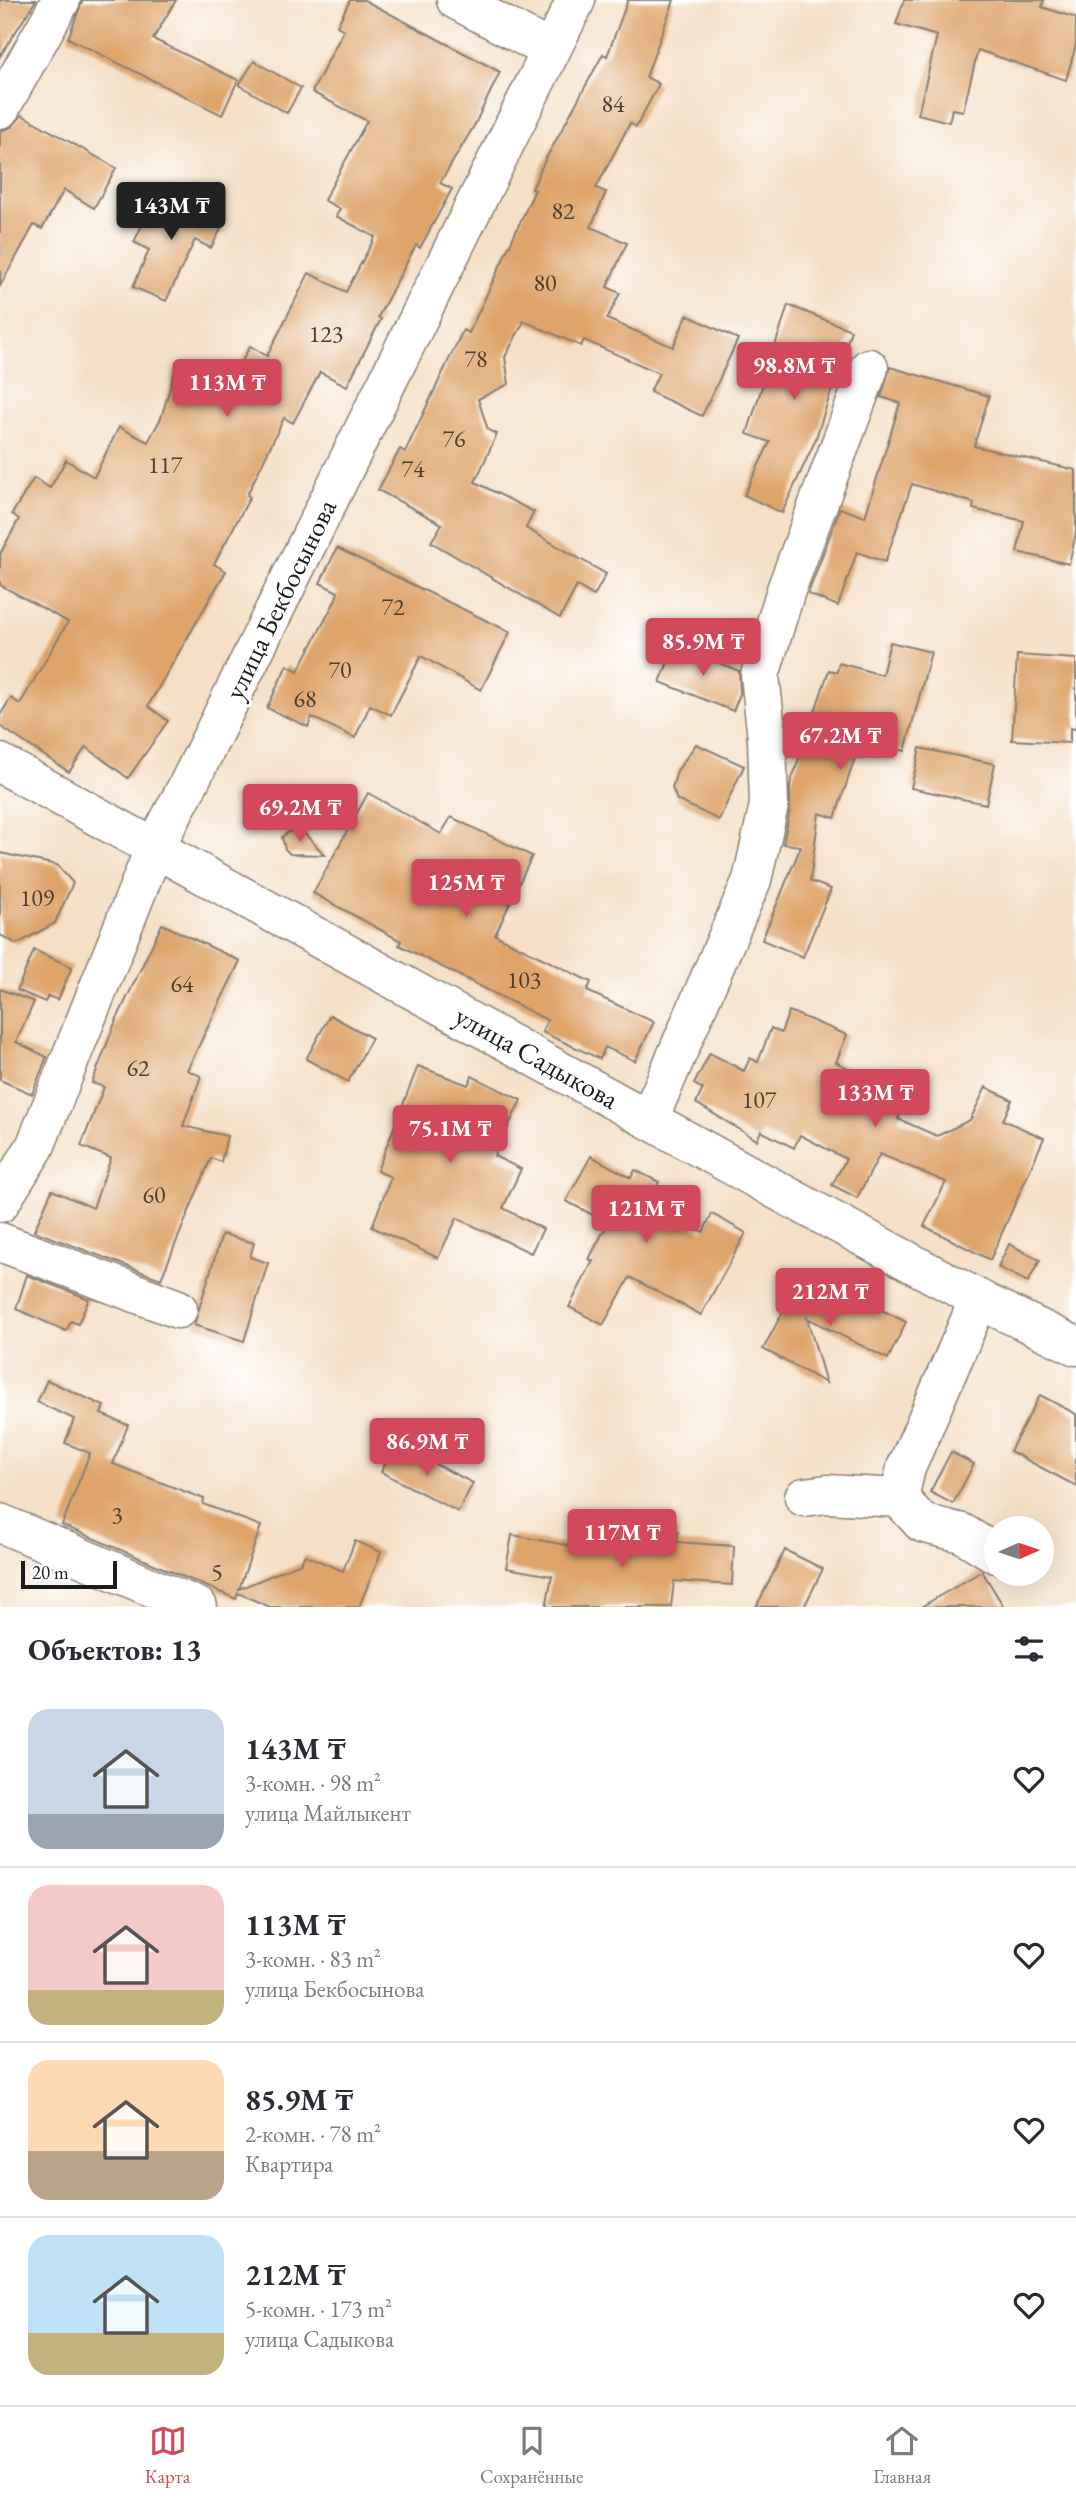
<!DOCTYPE html>
<html lang="ru">
<head>
<meta charset="utf-8">
<style>
  :root { --surface:#fff; --page:#f7f7f7; --text:#2b2b33; --muted:#7c7c81; --line:#e1e1e2; --accent:#d1495b }
  body { margin:0; font-family:"EB Garamond",serif; background:var(--page); color:var(--text); height:100vh; display:flex; flex-direction:column; font-size:26px; white-space:nowrap }
  * { box-sizing:border-box; margin:0 }
  p { font-size:23px; color:var(--muted) }
  .icon { flex:none; width:38px; height:38px; fill:none; stroke:currentColor; stroke-width:2; stroke-linecap:round; stroke-linejoin:round }
  .map { position:relative; height:1607px; overflow:hidden }
  .panel { display:flex; flex-direction:column; background:var(--surface); flex:1 }
  .panel>* { flex:none }
  .needle { width:46px; rotate:87deg }
  .controls { position:absolute; left:984px; top:1516px; display:grid; gap:14px }
  .controls a { display:grid; place-items:center; width:70px; height:70px; border-radius:50%; background:var(--surface); box-shadow:0 7px 28px #0002; font-size:35px }
  .scale { position:absolute; left:21px; bottom:18px; width:96px; box-sizing:border-box; padding-left:7px; border:4px solid #1c1c1c; border-top:0; font-size:19px; line-height:24px; white-space:nowrap; color:#1c1c1c; -webkit-text-stroke:5px #fff; paint-order:stroke }
  .price { position:absolute; translate:-50% -60px; padding:0 16px; border-radius:7px; background:var(--accent); color:#fff; font-size:23px; line-height:46px; filter:drop-shadow(0 2px 4px #0008) }
  .price::after { content:''; position:absolute; left:50%; top:42px; width:21px; height:16px; margin-left:-10px; background:inherit; clip-path:polygon(0 0,100% 0,50% 100%) }
  .price.selected { background:#222; color:#fff }
  ul { padding:0; list-style:none }
  li { display:flex; align-items:center; gap:21px; height:175px; padding:0 28px }
  li+li { border-top:2px solid var(--line) }
  li span { display:grid; place-items:center; flex:none; width:196px; height:140px; border-radius:21px; color:#555 }
  li>.icon { margin-inline-start:auto }
  span .icon { width:84px; height:84px; fill:#fffc; stroke-width:1 }
  li b { font-size:30px }
  h2 { display:flex; justify-content:space-between; align-items:center; height:84px; padding:0 28px; font-size:30px }
  .tab-bar { display:flex; justify-content:space-around; align-items:center; height:98px; border-top:2px solid var(--line); background:var(--surface); font-size:19px; color:var(--muted) }
  .tab-bar a { display:grid; justify-items:center; gap:4px }
  .tab-bar .selected { color:var(--accent) }
  .map>svg:first-child { display:block }
  .building { fill:#dea46a }
  .lines { fill:none; stroke-linecap:round; stroke-linejoin:round }
  .minor-casing { stroke:#887e72; stroke-width:41 }
  .minor { stroke:#fff; stroke-width:38 }
  .labels { text-anchor:middle; dominant-baseline:central; stroke-width:6; stroke-linejoin:round; paint-order:stroke }
  .number-label { font-size:24px; fill:#4c3e30 }
  .street-label { font-size:28px; fill:#1c1c1c; stroke:#fff }
</style>
</head>
<body>
<div class="map">
<svg width="1076" height="1607" viewBox="0 0 1076 1607">
  <rect width="100%" height="100%" fill="#fff"/>
  <filter id="ink" filterUnits="userSpaceOnUse"><feTurbulence type="fractalNoise" baseFrequency=".0143" numOctaves="2"/><feDisplacementMap in="SourceGraphic" scale="14" xChannelSelector="R" yChannelSelector="G"/><feConvolveMatrix kernelMatrix="1 2 1 2 8 2 1 2 1" color-interpolation-filters="sRGB"/></filter>
  <filter id="wash" filterUnits="userSpaceOnUse"><feTurbulence type="fractalNoise" baseFrequency=".00686" numOctaves="4" result="noise"/><feDisplacementMap in="SourceGraphic" scale="28" xChannelSelector="R" yChannelSelector="G"/><feGaussianBlur stdDeviation="1.57" result="paint"/><feColorMatrix in="noise" values="0 0 0 0 0 0 0 0 0 0 0 0 0 0 0 0 0 1.4 0 .05"/><feComposite in="paint" operator="in"/></filter>
  <g filter="url(#wash)">
    <rect width="100%" height="100%" fill="#f5e0c7"/>
    <g id="blocks">
      <g class="building">
        <path d="M 0,0 L 36,0 L 0,56 Z"/>
        <path d="M 83,0 L 176,0 L 153,39 L 238,80 L 222,115 L 68,38 Z"/>
        <path d="M 350,0 L 364,0 L 500,72 L 474,126 L 440,183 L 452,189 L 420,248 L 416,245 L 378,317 L 381,319 L 347,386 L 320,372 L 293,423 L 284,418 L 247,495 L 250,497 L 214,564 L 226,571 L 148,706 L 168,721 L 128,778 L 86,747 L 69,772 L 0,726 L 0,715 L 11,698 L 20,704 L 68,622 L 0,585 L 0,554 L 19,519 L 12,514 L 34,478 L 50,488 L 66,460 L 94,477 L 119,427 L 148,442 L 161,418 L 175,371 L 228,387 L 250,346 L 267,356 L 309,273 L 346,292 L 375,237 L 336,216 L 340,209 L 324,200 L 367,121 L 312,92 L 344,30 L 337,26 Z"/>
        <path d="M 628,0 L 674,0 L 646,77 L 659,84 L 636,127 L 630,123 L 596,188 L 606,192 L 591,227 L 627,243 L 607,287 L 620,293 L 607,319 L 673,347 L 687,315 L 738,339 L 702,416 L 650,392 L 659,373 L 584,340 L 581,346 L 524,321 L 505,357 L 509,384 L 478,399 L 488,430 L 497,434 L 475,482 L 534,512 L 526,528 L 606,574 L 594,596 L 577,586 L 560,618 L 431,542 L 442,524 L 378,490 L 400,449 L 405,452 L 463,330 L 469,333 L 535,190 L 532,189 L 543,164 L 603,54 L 607,56 Z"/>
        <path d="M 904,0 L 1044,0 L 1042,7 L 1076,18 L 1076,45 L 1066,80 L 978,50 L 963,111 L 952,109 L 949,122 L 918,114 L 937,36 L 896,24 Z"/>
        <path d="M 254,61 L 301,88 L 287,113 L 239,85 Z"/>
        <path d="M 22,115 L 116,168 L 94,208 L 64,190 L 42,229 L 34,225 L 0,286 L 0,131 L 12,127 Z"/>
        <path d="M 159,191 L 224,223 L 211,248 L 195,240 L 166,301 L 133,287 L 149,250 L 134,242 Z"/>
        <path d="M 788,305 L 851,330 L 815,441 L 782,513 L 744,495 L 770,442 L 747,434 Z"/>
        <path d="M 890,367 L 989,396 L 974,446 L 1076,470 L 1076,533 L 1069,564 L 1017,552 L 1024,521 L 973,509 L 974,503 L 912,484 L 885,562 L 857,552 L 838,606 L 808,594 L 840,508 L 865,517 L 900,403 L 881,397 Z"/>
        <path d="M 337,548 L 510,632 L 481,690 L 421,656 L 391,715 L 370,705 L 355,738 L 312,717 L 308,727 L 267,708 L 287,665 L 298,671 L 335,601 L 338,592 L 320,583 Z"/>
        <path d="M 890,642 L 931,652 L 905,751 L 861,740 L 835,818 L 819,813 L 810,881 L 831,889 L 803,957 L 762,940 L 801,846 L 783,844 L 790,810 L 790,785 L 829,670 L 837,672 L 839,663 L 882,675 Z"/>
        <path d="M 675,645 L 739,671 L 740,694 L 733,711 L 660,682 Z"/>
        <path d="M 1017,655 L 1076,659 L 1076,729 L 1070,728 L 1070,743 L 1012,740 Z"/>
        <path d="M 696,744 L 744,766 L 719,820 L 677,800 L 672,788 L 677,771 Z"/>
        <path d="M 920,748 L 995,764 L 986,804 L 911,788 Z"/>
        <path d="M 368,793 L 441,834 L 451,817 L 532,856 L 495,935 L 591,982 L 587,991 L 654,1022 L 635,1061 L 605,1047 L 600,1059 L 542,1032 L 547,1020 L 399,945 L 401,941 L 313,893 Z"/>
        <path d="M 296,827 L 303,832 L 325,855 L 290,854 L 285,849 L 282,837 Z"/>
        <path d="M 0,853 L 57,865 L 73,883 L 55,923 L 17,944 L 0,935 Z"/>
        <path d="M 162,924 L 240,961 L 187,1070 L 201,1076 L 183,1126 L 227,1136 L 221,1162 L 211,1158 L 161,1279 L 34,1231 L 52,1190 L 93,1208 L 111,1158 L 81,1146 L 104,1087 L 92,1083 L 115,1023 Z"/>
        <path d="M 34,950 L 72,967 L 58,1000 L 48,996 L 45,1002 L 17,990 Z"/>
        <path d="M 0,989 L 34,1002 L 16,1042 L 47,1057 L 32,1094 L 0,1080 Z"/>
        <path d="M 789,1011 L 847,1035 L 836,1062 L 908,1100 L 898,1119 L 937,1136 L 970,1120 L 986,1087 L 1012,1100 L 1003,1120 L 1044,1138 L 990,1260 L 924,1226 L 946,1182 L 880,1154 L 857,1198 L 832,1185 L 846,1159 L 800,1135 L 794,1148 L 761,1131 L 757,1140 L 696,1103 L 703,1089 L 694,1084 L 710,1053 L 744,1071 L 750,1058 L 758,1062 L 771,1028 L 781,1033 Z"/>
        <path d="M 330,1015 L 372,1038 L 348,1082 L 306,1059 Z"/>
        <path d="M 418,1066 L 468,1085 L 472,1076 L 521,1100 L 494,1156 L 521,1169 L 503,1208 L 543,1229 L 531,1253 L 457,1218 L 438,1258 L 372,1227 L 391,1177 L 377,1171 Z"/>
        <path d="M 591,1156 L 631,1178 L 635,1170 L 659,1182 L 648,1202 L 703,1232 L 712,1214 L 746,1233 L 701,1315 L 630,1277 L 603,1325 L 569,1307 L 593,1261 L 589,1259 L 608,1223 L 566,1201 Z"/>
        <path d="M 222,1234 L 254,1243 L 250,1257 L 268,1263 L 244,1341 L 194,1325 Z"/>
        <path d="M 1009,1244 L 1040,1260 L 1028,1282 L 998,1267 Z"/>
        <path d="M 27,1275 L 89,1299 L 78,1324 L 71,1321 L 66,1331 L 16,1309 Z"/>
        <path d="M 800,1280 L 845,1305 L 850,1294 L 906,1322 L 888,1359 L 807,1318 L 826,1383 L 763,1349 Z"/>
        <path d="M 47,1380 L 104,1406 L 101,1414 L 128,1425 L 113,1464 L 204,1499 L 203,1504 L 261,1526 L 239,1589 L 301,1563 L 305,1555 L 343,1571 L 355,1541 L 381,1552 L 359,1607 L 270,1607 L 238,1593 L 236,1599 L 62,1525 L 90,1453 L 65,1443 L 74,1419 L 37,1402 Z"/>
        <path d="M 1040,1395 L 1076,1414 L 1076,1486 L 1010,1451 Z"/>
        <path d="M 395,1444 L 473,1483 L 458,1512 L 381,1472 Z"/>
        <path d="M 951,1452 L 974,1464 L 953,1504 L 930,1492 Z"/>
        <path d="M 634,1528 L 678,1532 L 677,1542 L 734,1546 L 732,1585 L 674,1581 L 671,1607 L 546,1607 L 552,1576 L 506,1568 L 512,1535 L 620,1555 L 622,1534 L 634,1536 Z"/>
        <path d="M 785,1550 L 823,1569 L 804,1607 L 756,1607 Z"/>
        <path d="M 982,1571 L 1004,1607 L 921,1607 Z"/>
      </g>
    </g>
  </g>
  <g filter="url(#ink)">
    <use href="#blocks" fill-opacity="0" stroke="#887e72" stroke-width="2"/>
    <g class="lines">
      <g class="minor-casing">
        <g id="minor">
          <path d="M 456,0 L 550,50"/>
          <path d="M 0,109 L 61,0"/>
          <path d="M 0,763 L 813,1210 L 988,1304 L 1076,1346"/>
          <path d="M 649,1119 L 752,880 L 769,805 L 767,739 L 760,675 L 786,590 L 869,368"/>
          <path d="M 0,1203 L 35,1147 L 154,849 L 187,787 L 576,0"/>
          <path d="M 0,1242 L 178,1309"/>
          <path d="M 979,1299 L 906,1468 L 899,1498 L 922,1523 L 962,1533 L 996,1554"/>
          <path d="M 804,1497 L 827,1494 L 899,1498"/>
          <path d="M 0,1523 L 198,1607"/>
        </g>
      </g>
      <use href="#minor" class="minor"/>
    </g>
  </g>
  <g class="labels">
    <g class="number-label">
      <text x="613" y="103">84</text>
      <text x="563" y="210">82</text>
      <text x="545" y="282">80</text>
      <text x="326" y="333">123</text>
      <text x="476" y="358">78</text>
      <text x="454" y="438">76</text>
      <text x="165" y="464">117</text>
      <text x="413" y="468">74</text>
      <text x="393" y="606">72</text>
      <text x="340" y="669">70</text>
      <text x="305" y="698">68</text>
      <text x="37" y="897">109</text>
      <text x="524" y="979">103</text>
      <text x="182" y="983">64</text>
      <text x="138" y="1067">62</text>
      <text x="759" y="1099">107</text>
      <text x="154" y="1194">60</text>
      <text x="117" y="1514">3</text>
      <text x="217" y="1571">5</text>
    </g>
    <g class="street-label">
      <text transform="translate(280 599) rotate(-64)">улица Бекбосынова</text>
      <text transform="translate(537 1057) rotate(29)">улица Садыкова</text>
    </g>
  </g>
</svg>
<div class="controls">
<a><svg class="needle" viewBox="-14 -14 28 28"><path d="M0-13l5 13h-10z" fill="#e53935"/><path d="M0 13l5-13h-10z" fill="#7c7c81"/></svg></a>
</div>
<div class="scale">20 m</div>
<b class="price selected" style="left:171px;top:242px">143M ₸</b>
<b class="price" style="left:794px;top:402px">98.8M ₸</b>
<b class="price" style="left:227px;top:419px">113M ₸</b>
<b class="price" style="left:703px;top:678px">85.9M ₸</b>
<b class="price" style="left:840px;top:772px">67.2M ₸</b>
<b class="price" style="left:300px;top:844px">69.2M ₸</b>
<b class="price" style="left:466px;top:919px">125M ₸</b>
<b class="price" style="left:875px;top:1129px">133M ₸</b>
<b class="price" style="left:450px;top:1165px">75.1M ₸</b>
<b class="price" style="left:646px;top:1245px">121M ₸</b>
<b class="price" style="left:830px;top:1328px">212M ₸</b>
<b class="price" style="left:427px;top:1478px">86.9M ₸</b>
<b class="price" style="left:622px;top:1569px">117M ₸</b>
</div>
<section class="panel">
<h2>Объектов: 13<svg class="icon" aria-label="filters" viewBox="0 0 24 24"><path d="M4 7h16M4 17h16"/><circle cx="9" cy="7" r="2"/><circle cx="15" cy="17" r="2"/></svg></h2>
<ul>
<li><span style="background:linear-gradient(#c9d6e8 75%,#9aa5b1 0)"><svg class="icon" aria-label="home" viewBox="0 0 24 24"><path d="M3 11l9-7 9 7M6 9v11h12V9"/></svg></span><div><b>143M ₸</b><p>3-комн. · 98 m²</p><p>улица Майлыкент</p></div><svg class="icon" aria-label="heart" viewBox="0 0 24 24"><path d="M12 20l-8-8c-3-5 5-10 8-4 3-6 11-1 8 4z"/></svg></li>
<li><span style="background:linear-gradient(#f6c9c9 75%,#c2b280 0)"><svg class="icon" aria-label="home" viewBox="0 0 24 24"><path d="M3 11l9-7 9 7M6 9v11h12V9"/></svg></span><div><b>113M ₸</b><p>3-комн. · 83 m²</p><p>улица Бекбосынова</p></div><svg class="icon" aria-label="heart" viewBox="0 0 24 24"><path d="M12 20l-8-8c-3-5 5-10 8-4 3-6 11-1 8 4z"/></svg></li>
<li><span style="background:linear-gradient(#ffd9b3 65%,#b9a48a 0)"><svg class="icon" aria-label="home" viewBox="0 0 24 24"><path d="M3 11l9-7 9 7M6 9v11h12V9"/></svg></span><div><b>85.9M ₸</b><p>2-комн. · 78 m²</p><p>Квартира</p></div><svg class="icon" aria-label="heart" viewBox="0 0 24 24"><path d="M12 20l-8-8c-3-5 5-10 8-4 3-6 11-1 8 4z"/></svg></li>
<li><span style="background:linear-gradient(#bfe0f5 70%,#c2b280 0)"><svg class="icon" aria-label="home" viewBox="0 0 24 24"><path d="M3 11l9-7 9 7M6 9v11h12V9"/></svg></span><div><b>212M ₸</b><p>5-комн. · 173 m²</p><p>улица Садыкова</p></div><svg class="icon" aria-label="heart" viewBox="0 0 24 24"><path d="M12 20l-8-8c-3-5 5-10 8-4 3-6 11-1 8 4z"/></svg></li>
</ul>
</section>
<nav class="tab-bar">
<a class="selected"><svg class="icon" aria-label="map" viewBox="0 0 24 24"><path d="M3 6l6-2 6 2 6-2v14l-6 2-6-2-6 2zM9 4v14M15 6v14"/></svg>Карта</a>
<a><svg class="icon" aria-label="saved" viewBox="0 0 24 24"><path d="M7 4h10v16l-5-4-5 4z"/></svg>Сохранённые</a>
<a><svg class="icon" aria-label="home" viewBox="0 0 24 24"><path d="M3 11l9-7 9 7M6 9v11h12V9"/></svg>Главная</a>
</nav>
</body>
</html>
